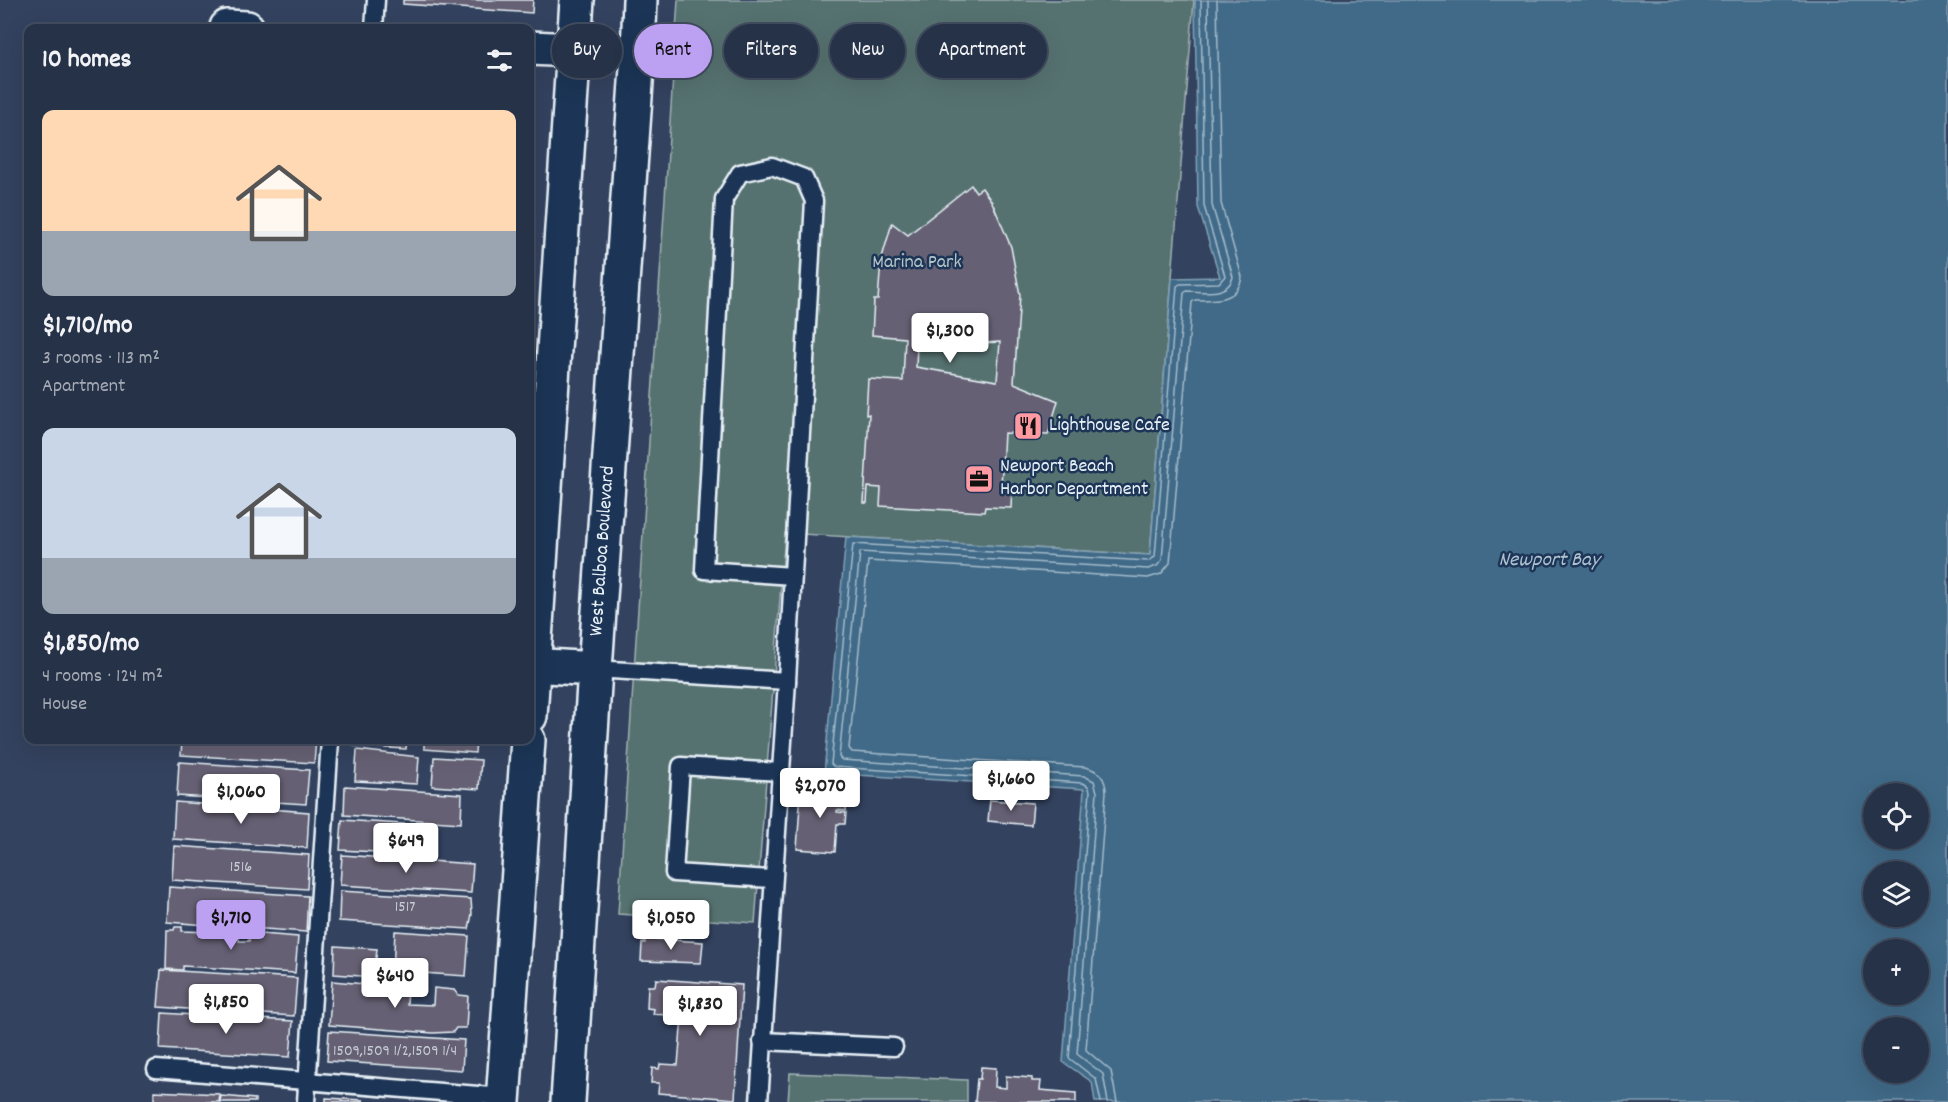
<!DOCTYPE html>
<html lang="en">
<head>
<meta charset="utf-8">
<style>
  :root { --surface:#263247; --page:#2e3a4e; --text:#f1f3f6; --muted:#a4aab4; --line:#424d60; --accent:#bca0f2 }
  body { margin:0; font-family:Dekko,sans-serif; background:var(--page); color:var(--text); height:100vh; display:flex; flex-direction:column; font-size:22px; white-space:nowrap }
  * { box-sizing:border-box; margin:0 }
  p { font-size:20px; color:var(--muted) }
  .icon { flex:none; width:33px; height:33px; fill:none; stroke:currentColor; stroke-width:2; stroke-linecap:round; stroke-linejoin:round }
  .map { position:relative; flex:1; overflow:hidden }
  .panel { position:absolute; left:24px; top:24px; width:510px; height:720px; display:flex; flex-direction:column; background:var(--surface); border-radius:12px; box-shadow:0 6px 24px #0002,0 0 0 2px var(--line) }
  .panel>* { flex:none }
  .top-card { position:absolute; left:552px; top:24px; width:570px; height:54px; display:flex; gap:12px }
  .buttons { position:absolute; left:1863px; top:783px; display:grid; gap:12px }
  .buttons a { display:grid; place-items:center; width:66px; height:66px; border-radius:50%; background:var(--surface); box-shadow:0 6px 24px #0002,0 0 0 2px var(--line); font-size:30px }
  .price { position:absolute; translate:-50% -51px; padding:0 14px; border-radius:6px; background:#fff; color:#222; font-size:20px; line-height:39px; filter:drop-shadow(0 2px 3px #0008) }
  .price::after { content:''; position:absolute; left:50%; top:36px; width:18px; height:14px; margin-left:-9px; background:inherit; clip-path:polygon(0 0,100% 0,50% 100%) }
  .price.current { background:var(--accent); color:#111 }
  ul { padding:0; list-style:none }
  li { display:grid; align-content:center; gap:12px; height:318px; padding:0 18px }
  li span { display:grid; place-items:center; height:186px; border-radius:12px; color:#555 }
  li>.icon { margin-inline-start:auto }
  span .icon { width:108px; height:108px; fill:#fffc; stroke-width:1 }
  li b { font-size:26px }
  h2 { display:flex; justify-content:space-between; align-items:center; height:72px; padding:0 18px; font-size:26px }
  .tag { padding:0 21px; border-radius:27px; background:var(--surface); box-shadow:0 6px 24px #0002,0 0 0 2px var(--line); font-size:21px; line-height:54px }
  .tag.current { background:var(--accent); color:#111 }
  .map>svg:first-child { display:block }
  .green { fill:#57726f; stroke:#a0b2b4; stroke-width:1.5 }
  .water { fill:#416b88; stroke:#84a1b5; stroke-width:1.5; fill-rule:evenodd }
  .lines { fill:none; stroke-linecap:round; stroke-linejoin:round }
  .shore { stroke:#a5bbcb; stroke-width:1.5 }
  .building { fill:#656173; stroke:#e8f1f8; stroke-width:1.5; fill-rule:evenodd }
  .lane-casing { stroke:#e8f1f8; stroke-width:21 }
  .street-casing { stroke:#e8f1f8; stroke-width:38 }
  .primary-casing { stroke:#e8f1f8; stroke-width:38 }
  .lane { stroke:#1d3557; stroke-width:16 }
  .street { stroke:#1d3557; stroke-width:33 }
  .primary { stroke:#1d3557; stroke-width:33 }
  .labels { text-anchor:middle; dominant-baseline:central; stroke-width:5; stroke-linejoin:round; paint-order:stroke }
  .number-label { font-size:16px; fill:#c7cdd7 }
  .park-label { font-size:20px; fill:#b5c5c8; stroke:#1d3557 }
  .poi-label { font-size:20px; fill:#e8f1f8; stroke:#1d3557; text-anchor:start }
  .street-label { font-size:20px; fill:#e8f1f8; stroke:#1d3557 }
  .water-label { font-size:21px; font-style:italic; fill:#aec2d1; stroke:#1d3557 }
</style>
</head>
<body>
<div class="map">
<svg width="1948" height="1102" viewBox="0 0 1948 1102">
  <rect width="100%" height="100%" fill="#33425f"/>
  <filter id="ink" filterUnits="userSpaceOnUse"><feTurbulence type="fractalNoise" baseFrequency=".0167" numOctaves="2"/><feDisplacementMap in="SourceGraphic" scale="12" xChannelSelector="R" yChannelSelector="G"/><feConvolveMatrix kernelMatrix="1 2 1 2 8 2 1 2 1" color-interpolation-filters="sRGB"/></filter>
  <g filter="url(#ink)">
    <g class="green">
      <path d="M 678,0 L 1194,0 L 1150,555 L 785,533 L 755,923 L 618,914 Z"/>
      <path d="M 790,1073 L 967,1080 L 967,1102 L 788,1102 Z"/>
    </g>
    <path class="water" d="M 1195,0 L 1948,0 L 1948,1102 L 1095,1102 L 1092,1082 L 1063,1062 L 1084,789 L 824,773 L 846,537 L 1150,555 L 1172,278 L 1220,277 L 1198,207 ZM 1874,794 L 1918,794 L 1918,838 L 1874,838 ZM 1874,872 L 1918,872 L 1918,916 L 1874,916 ZM 1874,950 L 1918,950 L 1918,994 L 1874,994 ZM 1874,1028 L 1918,1028 L 1918,1072 L 1874,1072 Z"/>
    <g class="lines">
      <g class="shore">
        <path d="M 1101,1102 L 1096,1079 L 1069,1058 L 1090,791 L 1088,786 L 1083,783 L 834,767 L 831,764 L 853,544 L 1148,561 L 1155,557 L 1177,286 L 1180,284 L 1219,283 L 1225,276 L 1204,206 L 1201,0"/>
        <path d="M 1108,1102 L 1103,1074 L 1077,1054 L 1097,792 L 1094,781 L 1084,776 L 842,760 L 839,757 L 860,552 L 1148,569 L 1157,566 L 1162,560 L 1184,293 L 1187,291 C 1203,291 1228,297 1233,277 L 1212,205 L 1208,0"/>
        <path d="M 1117,1102 L 1111,1071 L 1086,1050 L 1106,792 C 1106,778 1099,770 1085,767 L 852,752 L 849,748 L 868,561 L 1148,578 L 1161,574 L 1170,563 L 1192,302 L 1195,300 C 1215,300 1238,302 1242,277 L 1221,203 L 1217,0"/>
      </g>
    </g>
    <g class="building">
      <path d="M 403,0 L 533,0 L 532,13 L 403,4 Z"/>
      <path d="M 971,185 L 976,192 L 982,188 L 992,202 L 1011,247 L 1020,295 L 1014,383 L 1058,401 L 1048,435 L 1004,433 L 1001,486 L 1012,487 L 1011,508 L 985,507 L 984,512 L 880,506 L 881,488 L 868,487 L 867,503 L 864,503 L 869,414 L 866,415 L 868,379 L 903,381 L 905,338 L 872,335 L 874,300 L 878,300 L 881,261 L 892,223 L 908,235 ZM 1000,342 L 997,381 L 916,367 L 917,344 L 947,345 Z"/>
      <path d="M 182,740 L 316,740 L 314,763 L 181,755 Z"/>
      <path d="M 355,740 L 407,740 L 406,749 L 354,746 Z"/>
      <path d="M 424,740 L 476,740 L 475,753 L 424,749 Z"/>
      <path d="M 357,750 L 419,757 L 417,784 L 355,781 Z"/>
      <path d="M 434,757 L 481,760 L 479,789 L 432,786 Z"/>
      <path d="M 179,762 L 309,770 L 306,804 L 177,796 Z"/>
      <path d="M 814,782 L 830,783 L 828,799 L 847,800 L 846,811 L 837,810 L 837,812 L 846,813 L 845,824 L 837,824 L 835,852 L 797,849 L 801,790 L 813,791 Z"/>
      <path d="M 345,786 L 462,794 L 461,823 L 344,815 Z"/>
      <path d="M 990,800 L 1033,803 L 1031,825 L 988,821 Z"/>
      <path d="M 175,802 L 309,812 L 307,848 L 173,839 Z"/>
      <path d="M 342,820 L 416,825 L 414,854 L 340,850 Z"/>
      <path d="M 174,846 L 309,855 L 307,889 L 172,880 Z"/>
      <path d="M 342,855 L 473,864 L 471,893 L 340,885 Z"/>
      <path d="M 169,887 L 308,896 L 306,932 L 167,922 Z"/>
      <path d="M 340,891 L 471,899 L 472,914 L 469,929 L 339,921 Z"/>
      <path d="M 175,927 L 182,927 L 182,931 L 239,933 L 239,941 L 249,941 L 250,933 L 298,937 L 295,973 L 183,966 L 183,970 L 166,969 L 167,930 L 174,930 Z"/>
      <path d="M 395,931 L 469,936 L 466,976 L 393,971 Z"/>
      <path d="M 645,936 L 658,937 L 657,939 L 703,942 L 701,963 L 641,961 L 642,943 L 645,943 Z"/>
      <path d="M 335,946 L 377,949 L 374,977 L 334,974 Z"/>
      <path d="M 161,970 L 297,978 L 294,1016 L 158,1007 Z"/>
      <path d="M 656,979 L 742,985 L 735,1099 L 658,1093 L 659,1083 L 651,1083 L 652,1068 L 659,1069 L 660,1064 L 678,1065 L 682,1016 L 653,1014 L 654,1009 L 647,1008 L 648,986 L 655,986 Z"/>
      <path d="M 332,981 L 408,988 L 407,1004 L 433,1005 L 434,988 L 454,990 L 458,995 L 468,996 L 466,1028 L 456,1028 L 453,1032 L 433,1033 L 329,1025 Z"/>
      <path d="M 162,1013 L 293,1021 L 290,1057 L 160,1049 Z"/>
      <path d="M 329,1031 L 464,1040 L 462,1070 L 327,1061 Z"/>
      <path d="M 981,1067 L 996,1068 L 995,1087 L 1006,1088 L 1006,1076 L 1032,1078 L 1032,1081 L 1041,1081 L 1040,1090 L 1076,1093 L 1076,1102 L 975,1102 L 977,1079 L 980,1079 Z"/>
      <path d="M 154,1091 L 220,1094 L 219,1102 L 154,1102 Z"/>
      <path d="M 221,1096 L 255,1099 L 255,1102 L 220,1102 Z"/>
      <path d="M 326,1098 L 363,1100 L 363,1102 L 326,1102 Z"/>
    </g>
    <g class="lines">
      <g class="lane-casing">
        <g id="lane">
          <path d="M 374,28 L 376,0"/>
          <path d="M 595,669 L 787,681 L 814,201 L 804,178 L 772,166 L 740,173 L 724,199 L 704,570 L 793,576"/>
          <path d="M 772,879 L 674,873 L 681,766 L 780,772"/>
          <path d="M 762,1041 L 894,1047"/>
          <path d="M 156,1069 L 503,1097"/>
          <path d="M 306,1102 L 330,740"/>
          <path d="M 759,1102 L 787,681"/>
        </g>
      </g>
      <g class="street-casing">
        <g id="street">
          <path d="M 227,27 L 247,28"/>
          <path d="M 530,48 L 574,50"/>
          <path d="M 530,665 L 595,669"/>
        </g>
      </g>
      <g class="primary-casing">
        <g id="primary">
          <path d="M 530,716 L 577,0"/>
          <path d="M 503,1102 L 528,740"/>
          <path d="M 568,1102 L 595,669 L 638,54 L 640,0"/>
        </g>
      </g>
      <use href="#lane" class="lane"/>
      <use href="#street" class="street"/>
      <use href="#primary" class="primary"/>
    </g>
  </g>
  <defs>
    <g id="restaurant-square" transform="scale(1.5)"><rect x="-9" y="-9" width="18" height="18" rx="4" fill="#ff9aa2" stroke="#1d3557"/><path d="M-5-6h1v4h1v-4h1v4h1v-4h1v5L-1.5 .5V6h-2V.5L-5-1ZM5-6V6H3V1.5H1.5Q1.5-4 5-6Z" fill="#111"/></g>
    <g id="office-square" transform="scale(1.5)"><rect x="-9" y="-9" width="18" height="18" rx="4" fill="#ff9aa2" stroke="#1d3557"/><path d="M-6-3h4V-5.5h4V-3h4V5H-6ZM-1-4.5V-3h2v-1.5ZM-6 0V1H6V0Z" fill="#111"/></g>
  </defs>
  <g fill-rule="evenodd">
    <use href="#restaurant-square" x="1028" y="426"/>
    <use href="#office-square" x="979" y="479"/>
  </g>
  <g class="labels">
    <g class="number-label">
      <text x="241" y="867">1516</text>
      <text x="405" y="907">1517</text>
      <text x="395" y="1051">1509,1509 1/2,1509 1/4</text>
    </g>
    <g class="park-label">
      <text x="917" y="263">Marina Park</text>
    </g>
    <g class="poi-label">
      <text x="1049" y="426">Lighthouse Cafe</text>
      <text x="1000" y="467">Newport Beach<tspan x="1000" dy="23">Harbor Department</tspan></text>
    </g>
    <g class="street-label">
      <text transform="translate(603 551) rotate(-86)">West Balboa Boulevard</text>
    </g>
    <g class="water-label">
      <text x="1549" y="561">Newport Bay</text>
    </g>
  </g>
</svg>
<div class="buttons">
<a><svg class="icon" aria-label="locate" viewBox="0 0 24 24"><circle cx="12" cy="12" r="6"/><path d="M12 2v4M12 18v4M2 12h4M18 12h4"/></svg></a>
<a><svg class="icon" aria-label="layers" viewBox="0 0 24 24"><path d="M12 4l9 5-9 5-9-5zM3 14l9 5 9-5"/></svg></a>
<a>+</a>
<a>−</a>
</div>
<b class="price" style="left:950px;top:364px">$1,300</b>
<b class="price" style="left:1011px;top:812px">$1,660</b>
<b class="price" style="left:820px;top:819px">$2,070</b>
<b class="price" style="left:241px;top:825px">$1,060</b>
<b class="price" style="left:406px;top:874px">$649</b>
<b class="price current" style="left:231px;top:951px">$1,710</b>
<b class="price" style="left:671px;top:951px">$1,050</b>
<b class="price" style="left:395px;top:1009px">$640</b>
<b class="price" style="left:226px;top:1035px">$1,850</b>
<b class="price" style="left:700px;top:1037px">$1,830</b>
<div class="top-card">
<a class="tag">Buy</a>
<a class="tag current">Rent</a>
<a class="tag">Filters</a>
<a class="tag">New</a>
<a class="tag">Apartment</a>
</div>
<section class="panel">
<h2>10 homes<svg class="icon" aria-label="filters" viewBox="0 0 24 24"><path d="M4 7h16M4 17h16"/><circle cx="9" cy="7" r="2"/><circle cx="15" cy="17" r="2"/></svg></h2>
<ul>
<li><span style="background:linear-gradient(#ffd9b3 65%,#9aa5b1 0)"><svg class="icon" aria-label="home" viewBox="0 0 24 24"><path d="M3 11l9-7 9 7M6 9v11h12V9"/></svg></span><div><b>$1,710/mo</b><p>3 rooms · 113 m²</p><p>Apartment</p></div></li>
<li><span style="background:linear-gradient(#c9d6e8 70%,#9aa5b1 0)"><svg class="icon" aria-label="home" viewBox="0 0 24 24"><path d="M3 11l9-7 9 7M6 9v11h12V9"/></svg></span><div><b>$1,850/mo</b><p>4 rooms · 124 m²</p><p>House</p></div></li>
</ul>
</section>
</div>
</body>
</html>
